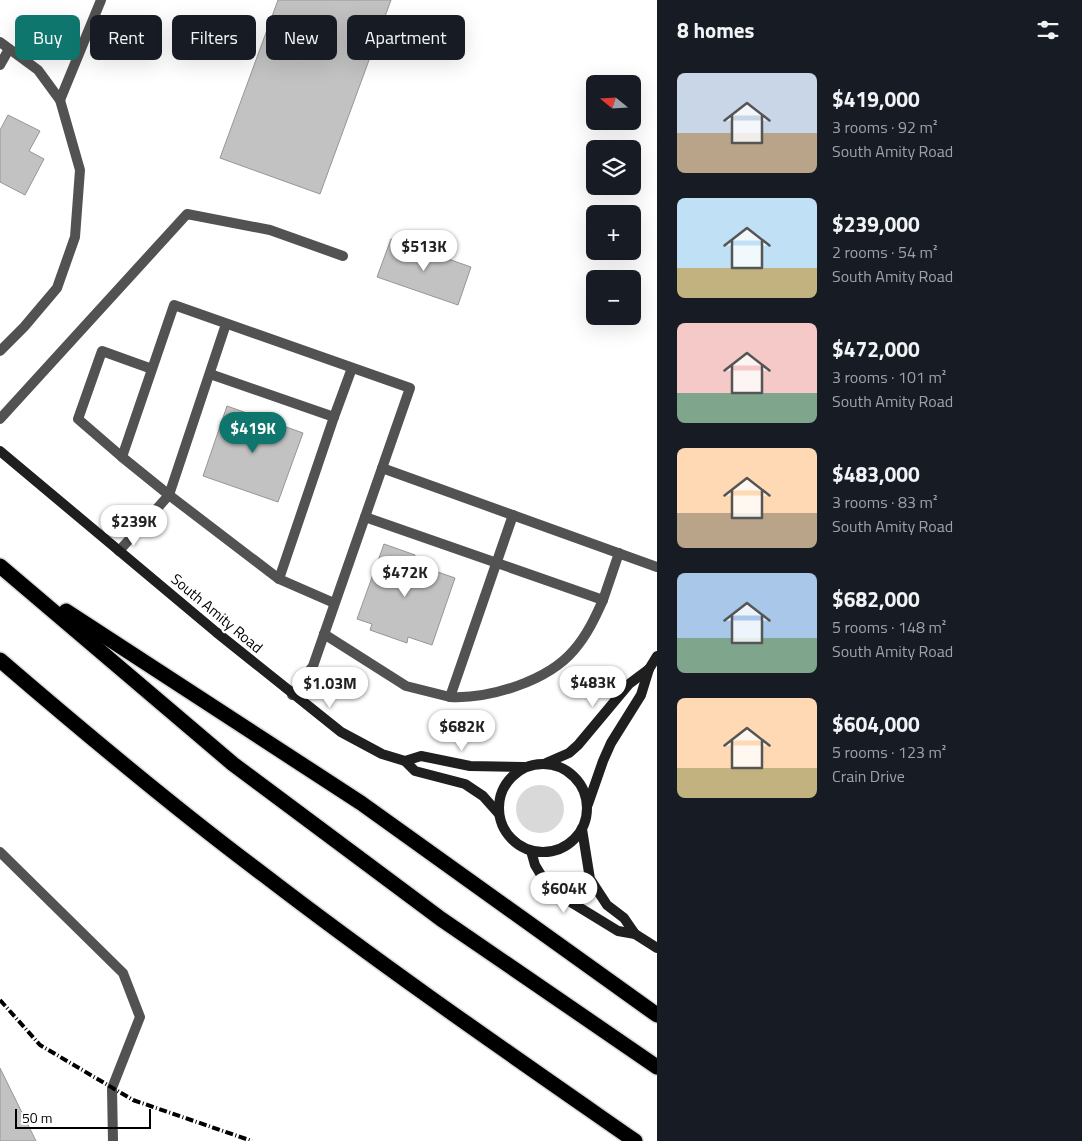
<!DOCTYPE html>
<html lang="en">
<head>
<meta charset="utf-8">
<style>
  :root { --surface:#171b24; --page:#20242c; --text:#f1f3f6; --muted:#9ea1a6; --accent:#0f766e }
  body { margin:0; font-family:"Titillium Web",sans-serif; background:var(--page); color:var(--text); height:100vh; display:flex; flex-direction:column; font-size:19px; white-space:nowrap }
  * { box-sizing:border-box; margin:0 }
  p { font-size:16px; color:var(--muted) }
  .icon { flex:none; width:28px; height:28px; fill:none; stroke:currentColor; stroke-width:2; stroke-linecap:round; stroke-linejoin:round }
  .map { position:relative; flex:1; overflow:hidden }
  .panel { display:flex; flex-direction:column; background:var(--surface); width:425px }
  .panel>* { flex:none }
  .top-card { position:absolute; left:15px; top:15px; width:475px; height:45px; display:flex; gap:10px }
  .needle { width:32px; rotate:288deg }
  .buttons { position:absolute; left:586px; top:75px; display:grid; gap:10px }
  .buttons a { display:grid; place-items:center; width:55px; height:55px; border-radius:8px; background:var(--surface); box-shadow:0 5px 20px #0002; font-size:25px }
  .scale { position:absolute; left:15px; bottom:12px; width:136px; box-sizing:border-box; padding-left:5px; border:2px solid #000; border-top:0; font-size:14px; line-height:18px; white-space:nowrap; color:#000; -webkit-text-stroke:4px #fff; paint-order:stroke }
  .price { position:absolute; translate:-50% -42px; padding:0 11px; border-radius:18px; background:#fff; color:#222; font-size:16px; line-height:32px; filter:drop-shadow(0 1px 2px #0008) }
  .price::after { content:''; position:absolute; left:50%; top:30px; width:15px; height:11px; margin-left:-8px; background:inherit; clip-path:polygon(0 0,100% 0,50% 100%) }
  .price.selected { background:var(--accent); color:#fff }
  ul { padding:0; list-style:none }
  li { display:flex; align-items:center; gap:15px; height:125px; padding:0 20px }
  li span { display:grid; place-items:center; flex:none; width:140px; height:100px; border-radius:8px; color:#555 }
  li>.icon { margin-inline-start:auto }
  span .icon { width:60px; height:60px; fill:#fffc; stroke-width:1 }
  li b { font-size:21px }
  h2 { display:flex; justify-content:space-between; align-items:center; height:60px; padding:0 20px; font-size:21px }
  .chip { padding:0 18px; border-radius:8px; background:var(--surface); box-shadow:0 5px 20px #0002; font-size:18px; line-height:45px }
  .chip.selected { background:var(--accent); color:#fff }
  main { display:flex; flex:1; min-height:0 }
  .map>svg:first-child { display:block }
  .green { fill:#d9d9d9 }
  .building { fill:#c2c2c2; stroke:#969696 }
  .lines { fill:none; stroke-linecap:round; stroke-linejoin:round }
  .highway-casing { stroke:#dbdbdb; stroke-width:18 }
  .lane { stroke:#525252; stroke-width:10 }
  .secondary { stroke:#1f1f1f; stroke-width:10 }
  .highway { stroke:#000; stroke-width:15 }
  .rail { stroke:#000; stroke-width:4; stroke-dasharray:8 2.5 1 2.5; stroke-linecap:butt }
  .labels { text-anchor:middle; dominant-baseline:central; stroke-width:4.5; stroke-linejoin:round; paint-order:stroke }
  .street-label { font-size:15px; fill:#000; stroke:#fff }
</style>
</head>
<body>
<main>
<div class="map">
<svg width="657" height="1141" viewBox="0 0 657 1141">
  <rect width="100%" height="100%" fill="#fff"/>
  <circle class="green" cx="540" cy="809" r="24"/>
  <g class="building">
    <path d="M 278,0 L 391,0 L 320,194 L 220,158 Z"/>
    <path d="M 8,115 L 40,131 L 29,151 L 44,159 L 25,195 L 0,182 L 0,130 Z"/>
    <path d="M 391,239 L 471,267 L 458,305 L 377,277 Z"/>
    <path d="M 227,406 L 303,433 L 278,502 L 203,476 Z"/>
    <path d="M 384,544 L 415,555 L 412,563 L 455,578 L 432,645 L 408,637 L 407,643 L 370,630 L 372,624 L 357,619 Z"/>
    <path d="M 0,1068 L 36,1141 L 0,1141 Z"/>
  </g>
  <g class="lines">
    <g class="highway-casing">
      <g id="highway">
        <path d="M 0,566 L 233,764 L 441,919 L 657,1067"/>
        <path d="M 66,611 L 361,803 L 657,1015"/>
        <path d="M 0,660 C 86,734 173,807 264,875 C 385,968 510,1054 635,1141"/>
      </g>
    </g>
    <g class="lane">
      <path d="M 0,42 L 38,70 L 60,100 L 80,170 L 75,237 L 57,288 L 24,327 L 0,351"/>
      <path d="M 0,65 L 9,49"/>
      <path d="M 60,100 L 101,0"/>
      <path d="M 226,324 L 169,495 L 279,579 L 334,603"/>
      <path d="M 152,369 L 102,351 L 78,419 L 122,457 L 174,305 L 410,388 L 313,666 L 292,695"/>
      <path d="M 210,374 L 334,417 L 352,368"/>
      <path d="M 0,419 L 187,214 L 270,230 L 343,256"/>
      <path d="M 382,468 L 657,567"/>
      <path d="M 513,515 L 450,697 C 490,699 548,681 574,650 C 587,635 595,618 603,600"/>
      <path d="M 365,517 L 603,600 L 619,553"/>
      <path d="M 119,551 L 169,495 L 122,457"/>
      <path d="M 279,579 L 334,417"/>
      <path d="M 324,634 L 406,686 L 450,697"/>
      <path d="M 0,852 L 123,973 L 140,1017 L 112,1088 L 113,1141"/>
    </g>
    <g class="secondary">
      <path d="M 0,451 L 216,632 L 341,732 L 382,754 L 405,761 L 415,771 L 465,784 L 483,796 L 499,814"/>
      <path d="M 405,761 L 421,756 L 470,766 L 524,767"/>
      <path d="M 546,763 L 569,753 L 578,745 L 629,684 L 649,669"/>
      <circle cx="543" cy="808" r="44"/>
      <path d="M 588,804 L 603,761 L 611,743 L 641,695 L 649,669 L 657,656"/>
      <path d="M 582,829 L 590,879 L 607,905 L 624,918 L 635,934"/>
      <path d="M 531,851 L 535,865 L 544,880 L 564,898 L 618,931 L 635,934 L 657,948"/>
    </g>
    <use href="#highway" class="highway"/>
    <path class="rail" d="M 0,1000 L 40,1045 L 133,1100 L 252,1141"/>
  </g>
  <g class="labels">
    <g class="street-label">
      <text transform="translate(217 613) rotate(40)">South Amity Road</text>
    </g>
  </g>
</svg>
<div class="buttons">
<a><svg class="needle" viewBox="-14 -14 28 28"><path d="M0-13l5 13h-10z" fill="#e53935"/><path d="M0 13l5-13h-10z" fill="#9ea1a6"/></svg></a>
<a><svg class="icon" aria-label="layers" viewBox="0 0 24 24"><path d="M12 4l9 5-9 5-9-5zM3 14l9 5 9-5"/></svg></a>
<a>+</a>
<a>−</a>
</div>
<div class="scale">50 m</div>
<b class="price" style="left:424px;top:272px">$513K</b>
<b class="price selected" style="left:253px;top:454px">$419K</b>
<b class="price" style="left:134px;top:547px">$239K</b>
<b class="price" style="left:405px;top:598px">$472K</b>
<b class="price" style="left:593px;top:708px">$483K</b>
<b class="price" style="left:330px;top:709px">$1.03M</b>
<b class="price" style="left:462px;top:752px">$682K</b>
<b class="price" style="left:564px;top:914px">$604K</b>
<div class="top-card">
<a class="chip selected">Buy</a>
<a class="chip">Rent</a>
<a class="chip">Filters</a>
<a class="chip">New</a>
<a class="chip">Apartment</a>
</div>
</div>
<section class="panel">
<h2>8 homes<svg class="icon" aria-label="filters" viewBox="0 0 24 24"><path d="M4 7h16M4 17h16"/><circle cx="9" cy="7" r="2"/><circle cx="15" cy="17" r="2"/></svg></h2>
<ul>
<li><span style="background:linear-gradient(#c9d6e8 60%,#b9a48a 0)"><svg class="icon" aria-label="home" viewBox="0 0 24 24"><path d="M3 11l9-7 9 7M6 9v11h12V9"/></svg></span><div><b>$419,000</b><p>3 rooms · 92 m²</p><p>South Amity Road</p></div></li>
<li><span style="background:linear-gradient(#bfe0f5 70%,#c2b280 0)"><svg class="icon" aria-label="home" viewBox="0 0 24 24"><path d="M3 11l9-7 9 7M6 9v11h12V9"/></svg></span><div><b>$239,000</b><p>2 rooms · 54 m²</p><p>South Amity Road</p></div></li>
<li><span style="background:linear-gradient(#f6c9c9 70%,#7fa58c 0)"><svg class="icon" aria-label="home" viewBox="0 0 24 24"><path d="M3 11l9-7 9 7M6 9v11h12V9"/></svg></span><div><b>$472,000</b><p>3 rooms · 101 m²</p><p>South Amity Road</p></div></li>
<li><span style="background:linear-gradient(#ffd9b3 65%,#b9a48a 0)"><svg class="icon" aria-label="home" viewBox="0 0 24 24"><path d="M3 11l9-7 9 7M6 9v11h12V9"/></svg></span><div><b>$483,000</b><p>3 rooms · 83 m²</p><p>South Amity Road</p></div></li>
<li><span style="background:linear-gradient(#a9c7e8 65%,#7fa58c 0)"><svg class="icon" aria-label="home" viewBox="0 0 24 24"><path d="M3 11l9-7 9 7M6 9v11h12V9"/></svg></span><div><b>$682,000</b><p>5 rooms · 148 m²</p><p>South Amity Road</p></div></li>
<li><span style="background:linear-gradient(#ffd9b3 70%,#c2b280 0)"><svg class="icon" aria-label="home" viewBox="0 0 24 24"><path d="M3 11l9-7 9 7M6 9v11h12V9"/></svg></span><div><b>$604,000</b><p>5 rooms · 123 m²</p><p>Crain Drive</p></div></li>
</ul>
</section>
</main>
</body>
</html>
